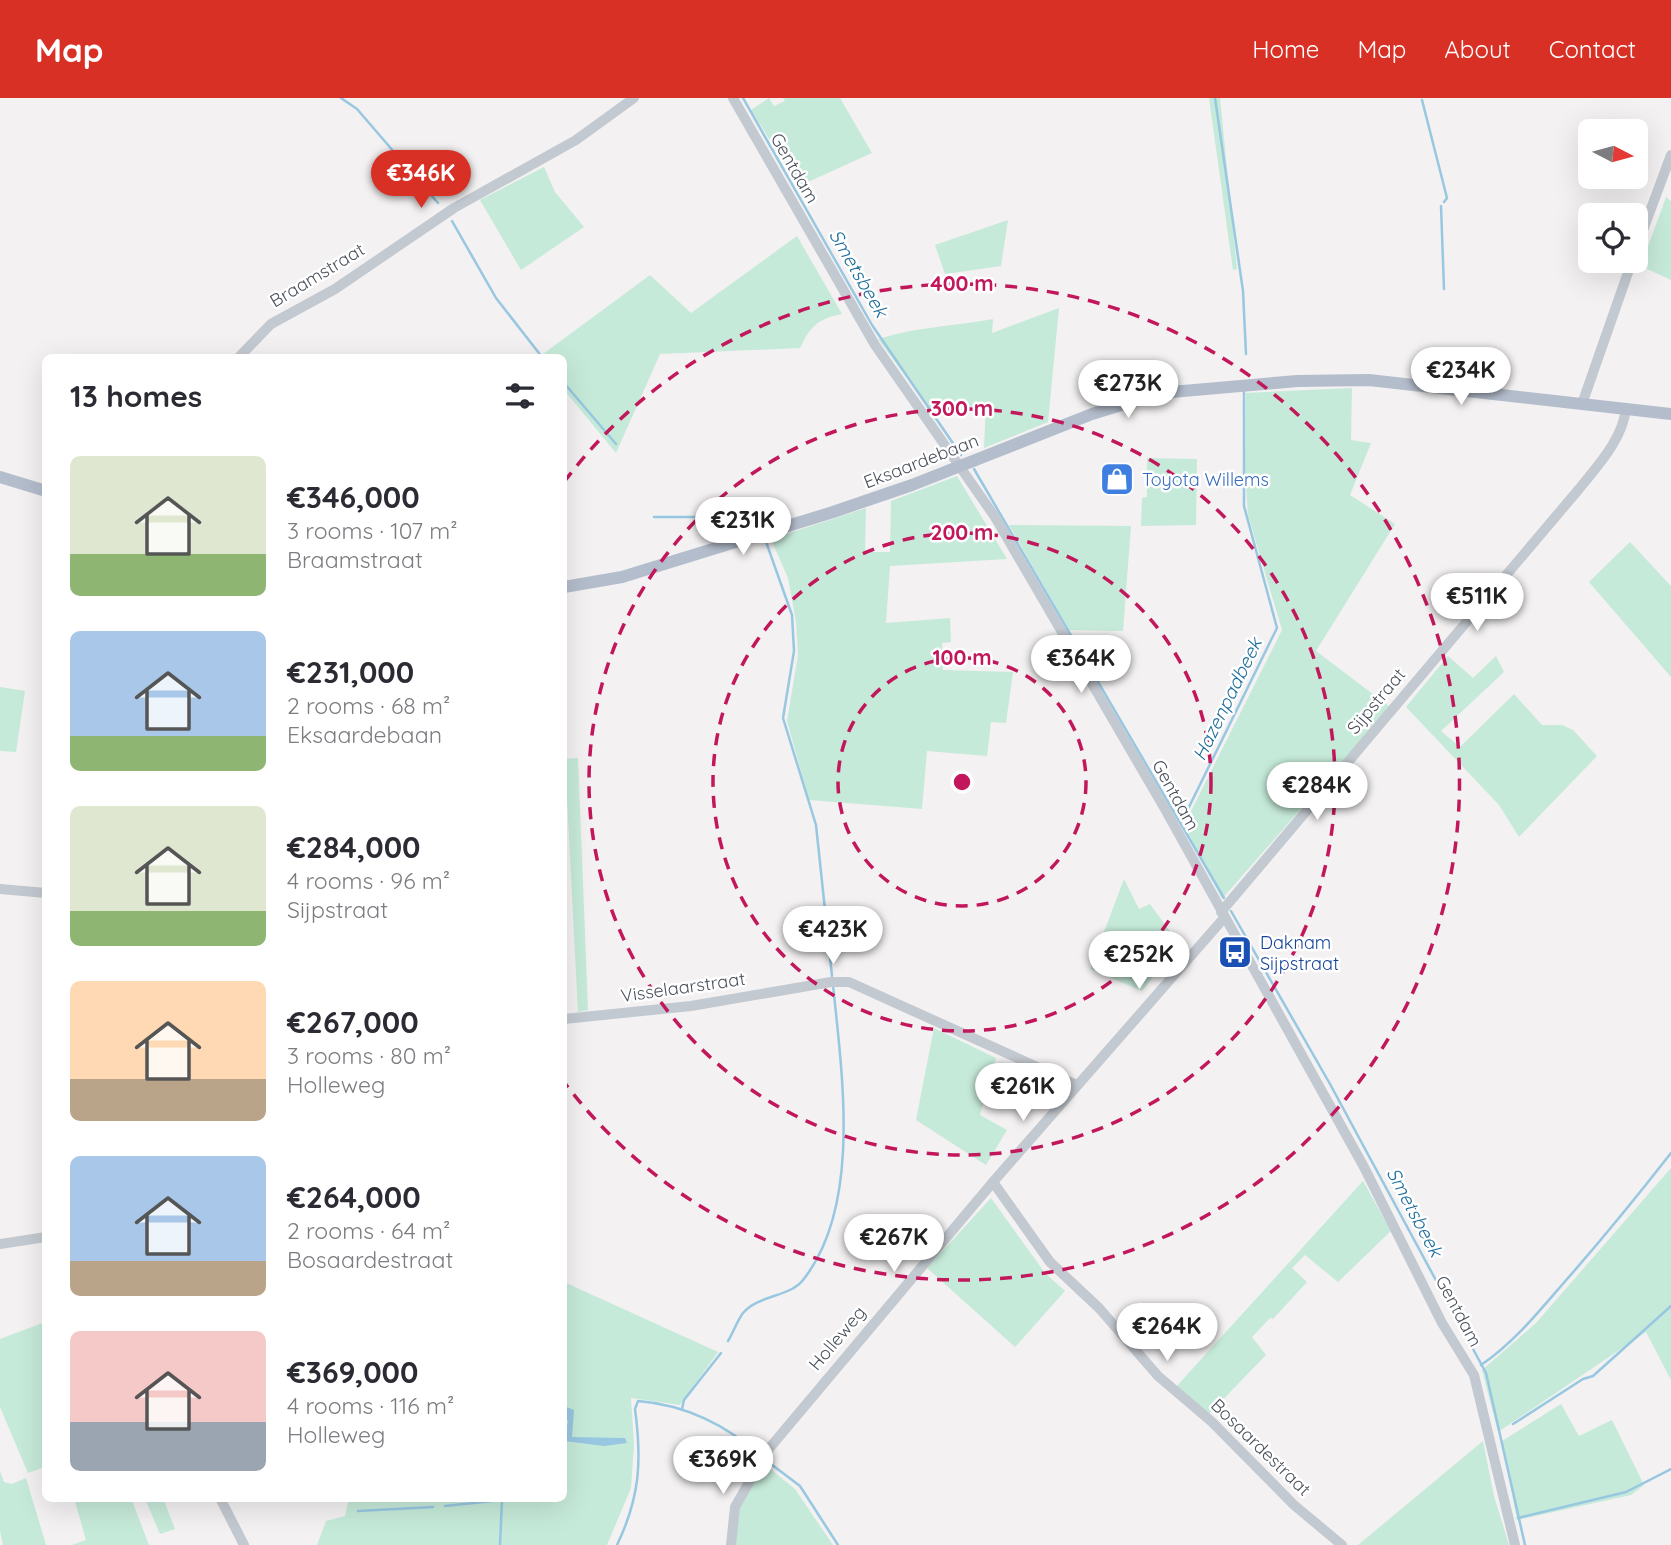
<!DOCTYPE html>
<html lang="en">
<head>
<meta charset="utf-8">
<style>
  :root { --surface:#fff; --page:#f2f2f3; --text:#2b2b33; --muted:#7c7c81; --accent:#d93025 }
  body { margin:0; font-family:Quicksand,sans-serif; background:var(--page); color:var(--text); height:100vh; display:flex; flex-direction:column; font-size:26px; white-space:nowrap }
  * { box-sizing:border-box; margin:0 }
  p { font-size:23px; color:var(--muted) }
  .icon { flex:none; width:38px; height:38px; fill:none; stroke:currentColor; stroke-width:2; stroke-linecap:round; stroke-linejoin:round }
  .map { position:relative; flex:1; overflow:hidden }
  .panel { position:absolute; left:42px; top:256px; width:525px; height:1148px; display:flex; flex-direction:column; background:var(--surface); border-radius:10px; box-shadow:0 7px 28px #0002 }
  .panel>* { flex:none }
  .needle { width:46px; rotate:96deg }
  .controls { position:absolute; left:1578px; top:21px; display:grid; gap:14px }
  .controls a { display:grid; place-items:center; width:70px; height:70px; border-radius:10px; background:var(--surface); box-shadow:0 7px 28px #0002; font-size:35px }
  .price { position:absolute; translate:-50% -60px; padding:0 16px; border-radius:24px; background:#fff; color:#222; font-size:23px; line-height:46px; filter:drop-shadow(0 2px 4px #0008) }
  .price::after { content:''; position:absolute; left:50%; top:42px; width:21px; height:16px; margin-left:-10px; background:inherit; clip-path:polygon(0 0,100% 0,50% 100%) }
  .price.active { background:var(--accent); color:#fff }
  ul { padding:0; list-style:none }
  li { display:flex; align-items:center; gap:21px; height:175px; padding:0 28px }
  li span { display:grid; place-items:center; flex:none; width:196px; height:140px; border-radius:10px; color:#555 }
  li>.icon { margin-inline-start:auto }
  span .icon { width:84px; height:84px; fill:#fffc; stroke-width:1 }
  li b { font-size:30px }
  h2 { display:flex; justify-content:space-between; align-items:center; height:84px; padding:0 28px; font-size:30px }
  header { display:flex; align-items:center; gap:42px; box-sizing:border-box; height:98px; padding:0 35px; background:var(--accent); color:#fff }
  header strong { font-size:33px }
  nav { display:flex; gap:38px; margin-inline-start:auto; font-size:24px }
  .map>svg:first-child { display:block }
  .green { fill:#c6ead9 }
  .water { fill:#98c7e1 }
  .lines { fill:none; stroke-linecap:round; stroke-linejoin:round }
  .stream { stroke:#98c7e1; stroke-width:2.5 }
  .minor { stroke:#c3c9d0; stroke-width:10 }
  .major { stroke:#b4bdcc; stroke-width:12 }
  .ring { fill:none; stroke:#c2185b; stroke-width:3.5; stroke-dasharray:12 9 }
  .labels { text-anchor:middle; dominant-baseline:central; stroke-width:5; stroke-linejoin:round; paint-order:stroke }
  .street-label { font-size:18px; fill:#4b515c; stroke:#fff }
  .shop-label { font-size:18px; fill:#366cbe; stroke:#fff; text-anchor:start }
  .transit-label { font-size:18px; fill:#164399; stroke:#fff; text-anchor:start }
  .water-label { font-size:19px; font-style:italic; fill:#1f6e9b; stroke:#fff }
  .centre { fill:#c2185b; stroke:#fff; stroke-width:3.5 }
  .ring-label { font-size:21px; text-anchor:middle; font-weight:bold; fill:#c2185b; stroke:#fff; stroke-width:5; stroke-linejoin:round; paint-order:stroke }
</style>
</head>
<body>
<header>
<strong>Map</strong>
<nav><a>Home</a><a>Map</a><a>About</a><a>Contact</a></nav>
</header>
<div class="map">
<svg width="1671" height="1447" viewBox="0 0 1671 1447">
  <rect width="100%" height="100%" fill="#f3f1f1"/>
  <g class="green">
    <path d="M 769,0 L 774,8 L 785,3 L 783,0 L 840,0 L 872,55 L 799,88 L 751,12 Z"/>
    <path d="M 1209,0 L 1220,0 L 1237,171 L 1233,172 Z"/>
    <path d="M 544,69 L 555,94 L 584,129 L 521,172 L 480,102 Z"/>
    <path d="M 1666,99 L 1671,103 L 1671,182 L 1641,168 Z"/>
    <path d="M 1008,122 L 1001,168 L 945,176 L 935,147 Z"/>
    <path d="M 797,138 L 842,216 C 817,221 811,228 800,250 L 660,256 L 616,355 L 564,292 L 564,259 L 539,259 L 650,177 L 691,215 Z"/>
    <path d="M 1059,210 L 1048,324 L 984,350 L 986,305 L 937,320 L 878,241 C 916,229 954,228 993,221 L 992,235 Z"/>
    <path d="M 1352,290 L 1351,342 L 1371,345 L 1350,397 L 1395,426 L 1316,553 L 1390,609 L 1222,801 L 1184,727 L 1282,532 L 1248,417 L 1245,373 L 1246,295 Z"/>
    <path d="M 1147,360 L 1197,361 L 1196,427 L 1141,428 L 1142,400 L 1147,399 Z"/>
    <path d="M 957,378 L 1007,461 L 890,468 L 886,525 L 950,520 L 951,544 L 942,545 L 943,572 L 1013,574 L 1006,625 L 991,624 L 987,658 L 927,653 L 922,711 L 809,702 L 787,623 L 798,557 L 796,524 L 788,480 L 771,441 L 866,410 L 865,454 L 890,454 L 891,403 Z"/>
    <path d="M 1009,427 L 1131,428 L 1123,533 L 1069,532 Z"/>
    <path d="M 1630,444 L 1671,488 L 1671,579 L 1589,484 Z"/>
    <path d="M 1448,558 L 1473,580 L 1496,558 L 1504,574 L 1441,633 L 1460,649 L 1514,596 L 1542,627 L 1562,627 L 1573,632 L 1597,658 L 1519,739 L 1499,707 L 1406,609 Z"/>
    <path d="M 0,589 L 25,593 L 16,654 L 0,653 Z"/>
    <path d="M 578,660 L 588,912 L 578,914 L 565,661 Z"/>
    <path d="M 1124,781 L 1139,811 L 1150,806 L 1177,843 L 1165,854 L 1169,859 L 1142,893 L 1090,871 Z"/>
    <path d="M 934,930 L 996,960 L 980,1017 L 1007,1032 L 986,1067 L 916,1022 Z"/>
    <path d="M 1671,1070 L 1671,1282 L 1646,1234 L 1498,1334 L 1482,1272 L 1536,1225 Z"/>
    <path d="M 1363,1083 L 1391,1133 L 1338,1184 L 1305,1157 L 1292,1170 L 1307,1184 L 1273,1221 L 1270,1220 L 1252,1239 L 1266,1257 L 1208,1317 L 1175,1290 Z"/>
    <path d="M 991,1100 L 1045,1175 L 1065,1193 L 1015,1249 L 927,1170 Z"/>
    <path d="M 564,1184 L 718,1254 L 680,1307 L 631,1300 L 634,1347 L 631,1390 L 607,1447 L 317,1447 L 326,1423 L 345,1418 L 349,1400 L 564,1400 Z"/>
    <path d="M 45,1224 L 45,1369 L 28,1375 L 0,1309 L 0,1241 Z"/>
    <path d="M 1561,1306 L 1579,1338 L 1612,1322 L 1644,1387 L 1631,1397 L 1517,1422 L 1502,1343 Z"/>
    <path d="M 1483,1343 L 1494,1398 L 1509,1447 L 1358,1447 Z"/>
    <path d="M 763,1365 L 795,1391 L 833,1447 L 735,1447 L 739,1408 Z"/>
    <path d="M 0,1373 L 4,1384 L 12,1386 L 26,1380 L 46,1447 L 3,1447 L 0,1433 Z"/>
    <path d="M 74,1400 L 131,1400 L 149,1447 L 72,1447 L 86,1442 Z"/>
    <path d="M 153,1400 L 163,1400 L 175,1431 L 160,1436 L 146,1403 Z"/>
  </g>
  <path class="water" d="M 564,1308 L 574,1312 L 572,1339 L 625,1340 L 627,1345 L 604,1348 L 564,1343 L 568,1323 L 564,1317 Z"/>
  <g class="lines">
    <g class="stream">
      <path d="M 341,0 L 357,11 L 438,105"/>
      <path d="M 743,0 L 872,227 L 961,357"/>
      <path d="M 1215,0 L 1243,193 L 1246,256"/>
      <path d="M 1422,2 L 1447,100 L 1444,104"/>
      <path d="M 1441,108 L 1444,191"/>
      <path d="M 452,123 L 496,200 L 542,259"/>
      <path d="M 564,285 L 616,346"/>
      <path d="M 974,371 L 1224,800"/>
      <path d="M 654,419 L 758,419 L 760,427"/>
      <path d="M 765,441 L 792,517 L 794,553 L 783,620 L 816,727 L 832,878"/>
      <path d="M 1188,711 L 1277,530 L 1244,408 L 1244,294"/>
      <path d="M 1231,813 L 1330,986 L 1486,1275 L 1525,1447"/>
      <path d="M 728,1243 C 733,1235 737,1223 743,1215 C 758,1197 790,1199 803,1182 C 862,1108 842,976 833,887"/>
      <path d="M 1481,1267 C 1512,1246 1537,1216 1561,1188 C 1599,1145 1635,1101 1671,1055"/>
      <path d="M 682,1311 L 684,1302 L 721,1255"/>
      <path d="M 1513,1326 L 1583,1281 L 1593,1278 L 1671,1208"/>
      <path d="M 767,1363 L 800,1388 L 838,1447"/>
      <path d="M 445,1408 L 502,1402 L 500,1447"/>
      <path d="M 358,1413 L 433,1409"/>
      <path d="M 1518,1420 L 1626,1394 L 1671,1371"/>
      <path d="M 617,1447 C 640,1399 642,1363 635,1311 L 638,1303 C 687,1307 725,1327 762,1358"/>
    </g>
    <g class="minor">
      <path d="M 733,0 L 875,247 L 995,419 L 1165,711 L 1364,1069 L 1442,1225 L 1474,1277 L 1515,1447"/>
      <path d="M 1636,151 L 1671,57"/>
      <path d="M 239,259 L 271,226 L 335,191 L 454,110 L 576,42 L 634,0"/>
      <path d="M 1582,306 L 1632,163"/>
      <path d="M 0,791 L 46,795"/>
      <path d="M 1221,814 L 1579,391 C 1598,367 1623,341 1626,310"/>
      <path d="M 564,921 L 691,908 L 831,884 L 849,884 L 1077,987"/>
      <path d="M 993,1084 L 1050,1164 L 1099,1210 L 1158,1278 L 1212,1324 L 1294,1407 L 1342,1447"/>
      <path d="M 0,1146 L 46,1139"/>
      <path d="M 220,1400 L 244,1447"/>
      <path d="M 731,1447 L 735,1409 L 767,1353 L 993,1084 L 1224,820"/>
    </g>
    <g class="major">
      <path d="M 0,379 L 46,393"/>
      <path d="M 564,489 L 622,479 L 833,414 L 912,387 L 1092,316 L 1160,295 L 1297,283 L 1369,282 L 1671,316"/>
    </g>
  </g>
  <g class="ring">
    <circle cx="962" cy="684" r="124"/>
    <circle cx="962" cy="684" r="249"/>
    <circle cx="962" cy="684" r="373"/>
    <path d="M564 384A498 498 0 1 1 564 984"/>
  </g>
  <defs>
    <g id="shop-square" transform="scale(1.75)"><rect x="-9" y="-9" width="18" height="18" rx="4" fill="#3f7fe0" stroke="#fff"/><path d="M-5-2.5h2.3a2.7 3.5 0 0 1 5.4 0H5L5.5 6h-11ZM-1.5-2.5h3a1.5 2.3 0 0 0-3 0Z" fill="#fff"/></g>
    <g id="bus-square" transform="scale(1.75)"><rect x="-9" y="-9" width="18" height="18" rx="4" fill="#1a4fb4" stroke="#fff"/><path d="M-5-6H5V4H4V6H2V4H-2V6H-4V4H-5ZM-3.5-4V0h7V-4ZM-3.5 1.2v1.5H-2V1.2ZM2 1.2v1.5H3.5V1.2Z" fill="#fff"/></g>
  </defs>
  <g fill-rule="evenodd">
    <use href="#shop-square" x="1117" y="381"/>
    <use href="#bus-square" x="1235" y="854"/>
  </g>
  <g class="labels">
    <g class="street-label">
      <text transform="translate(795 70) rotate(60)">Gentdam</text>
      <text transform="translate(317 177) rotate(-31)">Braamstraat</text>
      <text transform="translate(921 363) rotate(-21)">Eksaardebaan</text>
      <text transform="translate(1376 603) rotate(-50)">Sijpstraat</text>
      <text transform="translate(1176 697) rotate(61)">Gentdam</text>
      <text transform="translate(683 889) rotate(-8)">Visselaarstraat</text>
      <text transform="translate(1459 1213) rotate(62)">Gentdam</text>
      <text transform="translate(837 1240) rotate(-50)">Holleweg</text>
      <text transform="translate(1261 1349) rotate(44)">Bosaardestraat</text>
    </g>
    <g class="shop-label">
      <text x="1142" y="381">Toyota Willems</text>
    </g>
    <g class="transit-label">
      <text x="1260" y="844">Daknam<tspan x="1260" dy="21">Sijpstraat</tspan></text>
    </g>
    <g class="water-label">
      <text transform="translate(859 175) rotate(60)">Smetsbeek</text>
      <text transform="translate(1227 601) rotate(-64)">Hazenpadbeek</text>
      <text transform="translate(1415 1114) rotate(62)">Smetsbeek</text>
    </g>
  </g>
  <circle cx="962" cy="684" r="10" class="centre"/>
  <g class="ring-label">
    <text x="962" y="193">400 m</text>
    <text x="962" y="318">300 m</text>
    <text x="962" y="442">200 m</text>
    <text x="962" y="567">100 m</text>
  </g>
</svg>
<div class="controls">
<a><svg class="needle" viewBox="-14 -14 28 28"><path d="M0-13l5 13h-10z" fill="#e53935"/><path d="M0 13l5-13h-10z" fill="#7c7c81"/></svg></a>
<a><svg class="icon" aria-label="locate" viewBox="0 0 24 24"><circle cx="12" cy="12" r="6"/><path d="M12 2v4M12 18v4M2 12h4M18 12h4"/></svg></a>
</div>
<b class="price active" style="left:421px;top:112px">€346K</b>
<b class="price" style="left:1461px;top:309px">€234K</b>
<b class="price" style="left:1128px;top:322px">€273K</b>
<b class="price" style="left:743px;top:459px">€231K</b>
<b class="price" style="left:1477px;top:535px">€511K</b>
<b class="price" style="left:1081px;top:597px">€364K</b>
<b class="price" style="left:1317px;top:724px">€284K</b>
<b class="price" style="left:833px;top:868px">€423K</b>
<b class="price" style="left:1139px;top:893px">€252K</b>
<b class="price" style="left:1023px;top:1025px">€261K</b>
<b class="price" style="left:894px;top:1176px">€267K</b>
<b class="price" style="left:1167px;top:1265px">€264K</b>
<b class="price" style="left:723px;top:1398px">€369K</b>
<section class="panel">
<h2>13 homes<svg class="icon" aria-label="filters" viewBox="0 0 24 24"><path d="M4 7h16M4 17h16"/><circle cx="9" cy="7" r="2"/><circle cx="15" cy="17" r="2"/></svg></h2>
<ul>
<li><span style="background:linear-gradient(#dfe7d0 70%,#8fb573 0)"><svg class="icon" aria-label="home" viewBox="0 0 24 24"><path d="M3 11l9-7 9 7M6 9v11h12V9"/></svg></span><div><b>€346,000</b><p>3 rooms · 107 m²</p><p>Braamstraat</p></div></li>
<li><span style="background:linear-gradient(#a9c7e8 75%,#8fb573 0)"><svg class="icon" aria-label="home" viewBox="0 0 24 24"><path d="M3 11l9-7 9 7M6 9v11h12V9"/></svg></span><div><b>€231,000</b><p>2 rooms · 68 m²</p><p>Eksaardebaan</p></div></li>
<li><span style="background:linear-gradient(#dfe7d0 75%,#8fb573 0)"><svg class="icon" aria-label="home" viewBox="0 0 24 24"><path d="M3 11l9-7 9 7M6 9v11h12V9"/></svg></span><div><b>€284,000</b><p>4 rooms · 96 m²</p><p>Sijpstraat</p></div></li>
<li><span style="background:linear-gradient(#ffd9b3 70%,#b9a48a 0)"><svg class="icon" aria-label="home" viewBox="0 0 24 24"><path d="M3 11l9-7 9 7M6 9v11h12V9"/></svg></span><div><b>€267,000</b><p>3 rooms · 80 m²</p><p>Holleweg</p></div></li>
<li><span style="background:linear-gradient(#a9c7e8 75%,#b9a48a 0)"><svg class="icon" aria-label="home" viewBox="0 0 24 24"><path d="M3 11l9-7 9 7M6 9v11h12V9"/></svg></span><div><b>€264,000</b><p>2 rooms · 64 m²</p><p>Bosaardestraat</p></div></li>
<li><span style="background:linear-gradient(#f6c9c9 65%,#9aa5b1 0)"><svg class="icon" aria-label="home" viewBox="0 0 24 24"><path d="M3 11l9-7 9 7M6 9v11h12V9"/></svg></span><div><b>€369,000</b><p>4 rooms · 116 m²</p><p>Holleweg</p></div></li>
</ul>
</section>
</div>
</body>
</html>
